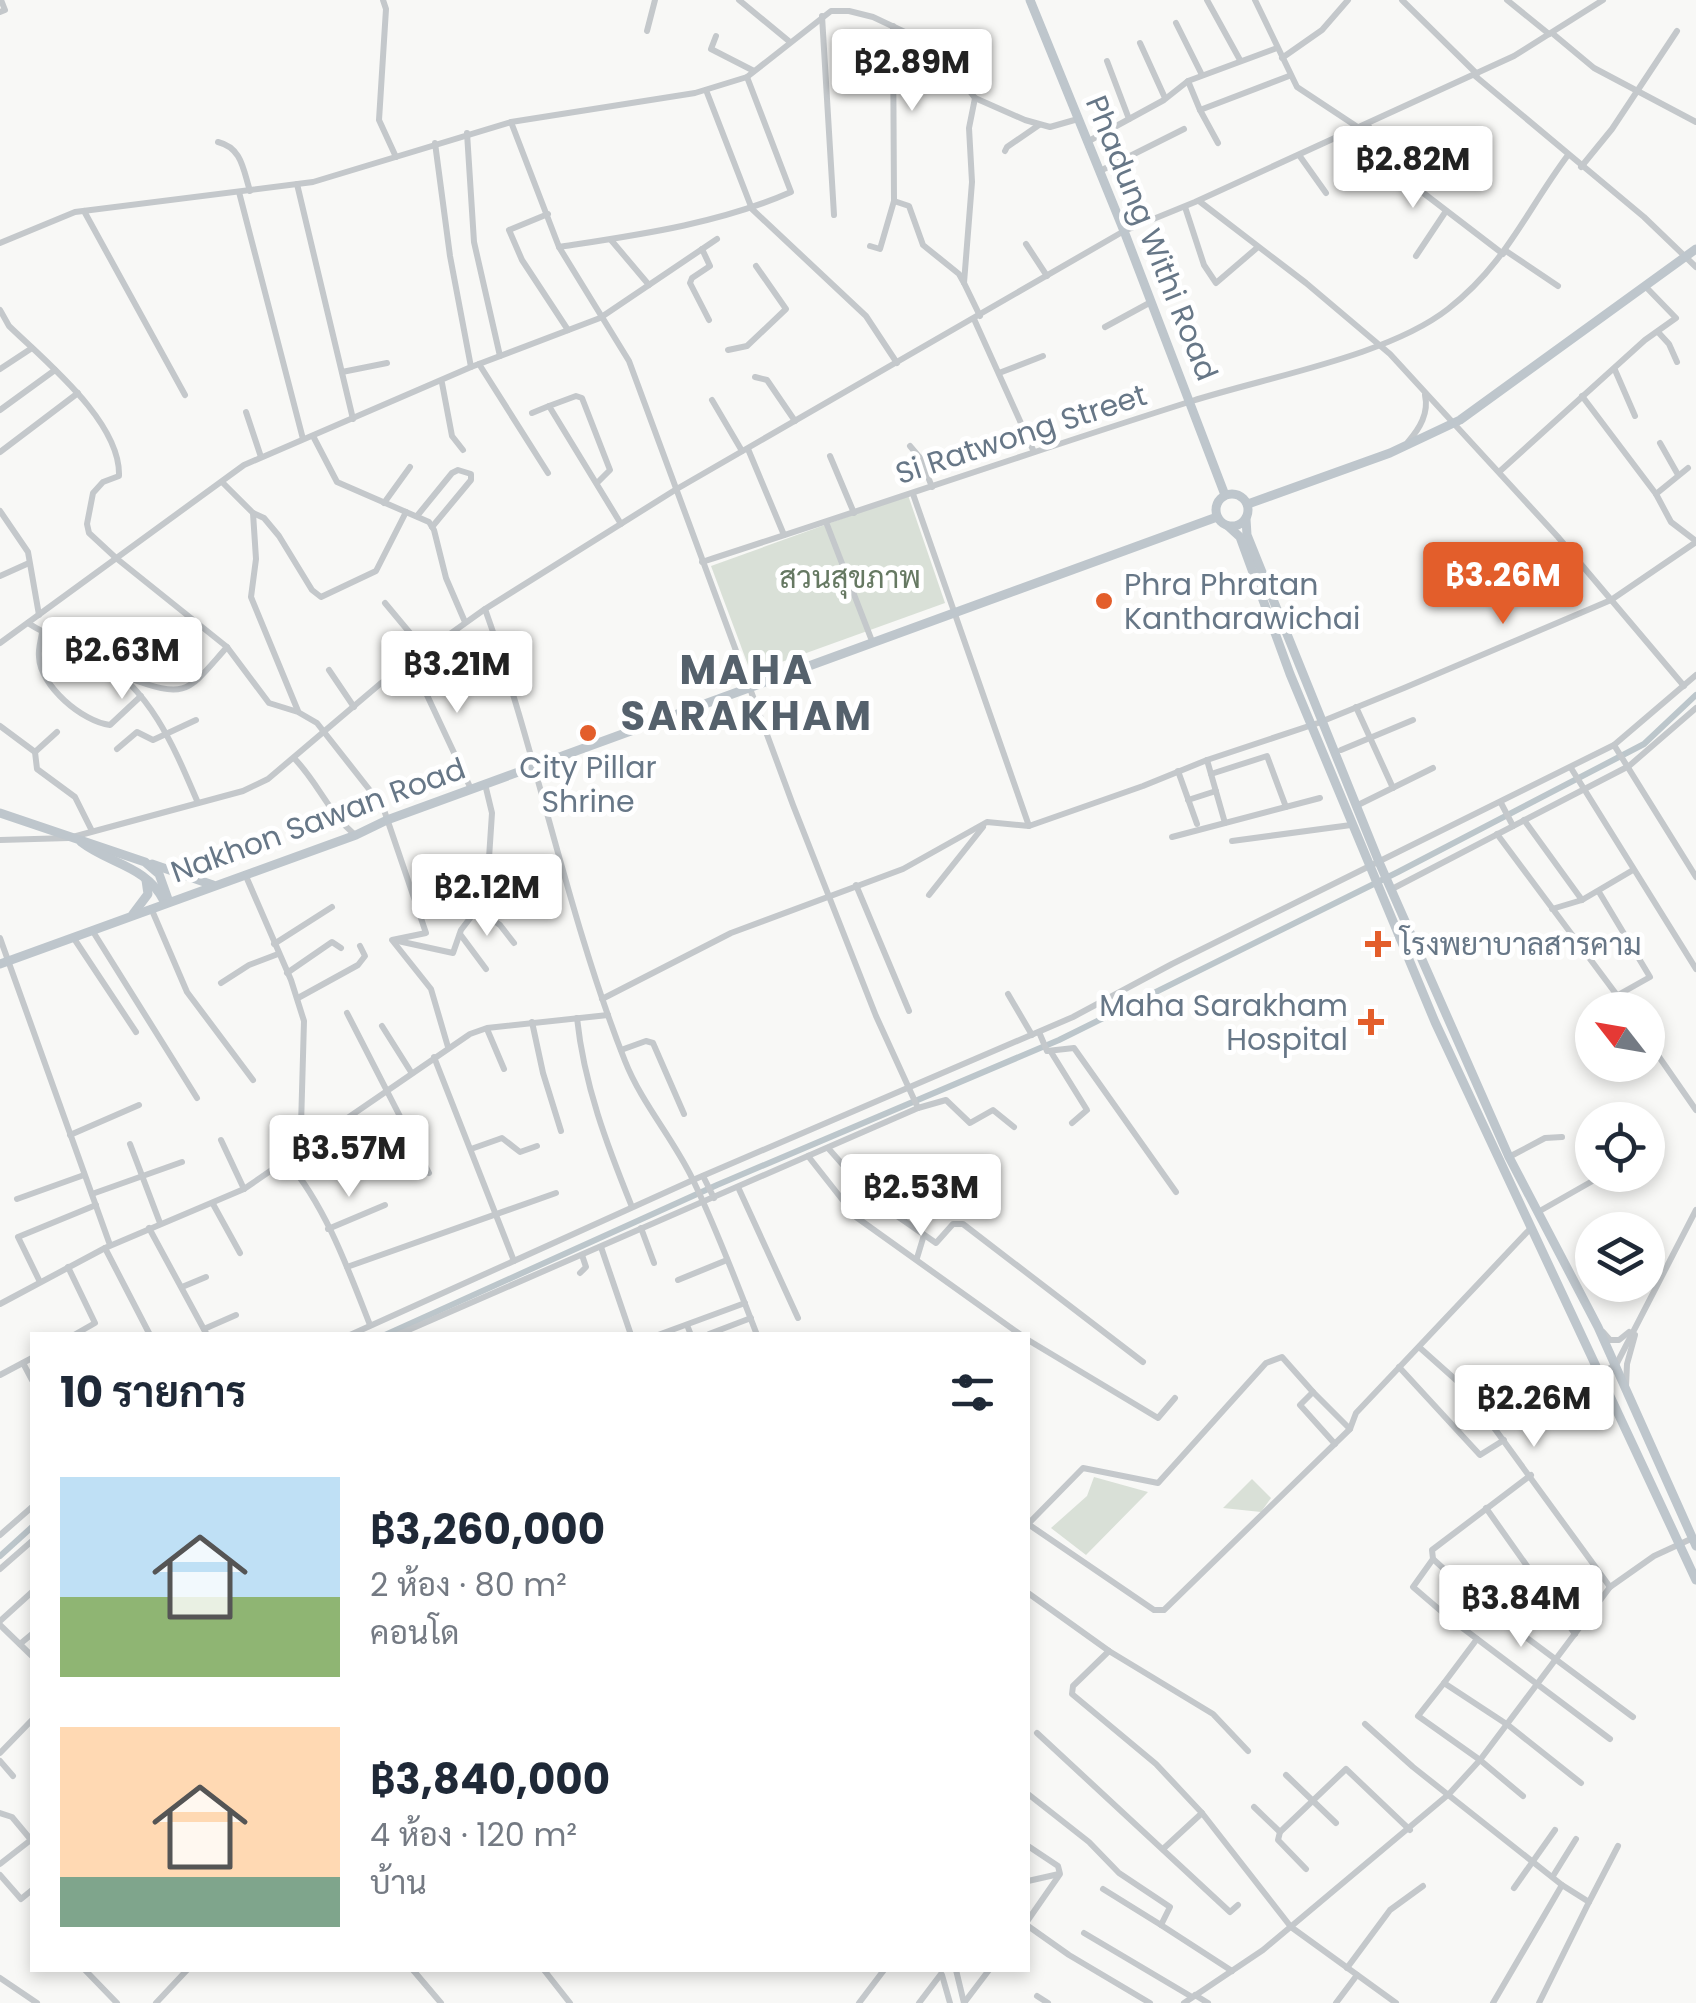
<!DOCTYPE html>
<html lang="th">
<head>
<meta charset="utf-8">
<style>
  :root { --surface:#fff; --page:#f6f6f7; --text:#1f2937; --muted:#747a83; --accent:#e35e2b }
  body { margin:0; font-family:Poppins,Sarabun,sans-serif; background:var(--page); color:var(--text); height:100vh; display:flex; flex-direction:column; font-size:38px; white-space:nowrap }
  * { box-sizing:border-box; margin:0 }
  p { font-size:32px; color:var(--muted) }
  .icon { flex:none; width:55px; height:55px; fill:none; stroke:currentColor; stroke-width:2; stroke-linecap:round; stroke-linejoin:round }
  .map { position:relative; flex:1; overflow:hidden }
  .drawer { position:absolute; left:30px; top:1332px; width:1000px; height:640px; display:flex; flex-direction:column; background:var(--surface); border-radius:0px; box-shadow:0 5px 15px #0003 }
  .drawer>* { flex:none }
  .needle { width:65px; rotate:301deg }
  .tools { position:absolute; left:1575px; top:992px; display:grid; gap:20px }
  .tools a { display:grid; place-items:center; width:90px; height:90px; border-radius:50%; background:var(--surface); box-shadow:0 5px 15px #0003; font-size:50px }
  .price { position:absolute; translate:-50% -85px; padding:0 22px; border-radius:10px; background:#fff; color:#222; font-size:32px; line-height:65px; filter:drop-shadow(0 2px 5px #0008) }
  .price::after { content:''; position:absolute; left:50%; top:60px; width:30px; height:22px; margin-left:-15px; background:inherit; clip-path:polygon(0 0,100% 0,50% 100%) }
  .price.on { background:var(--accent); color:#fff }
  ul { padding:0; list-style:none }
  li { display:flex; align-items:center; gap:30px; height:250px; padding:0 30px }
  li span { display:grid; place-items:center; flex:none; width:280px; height:200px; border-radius:0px; color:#555 }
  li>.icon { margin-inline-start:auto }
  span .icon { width:120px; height:120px; fill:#fffc; stroke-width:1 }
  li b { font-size:42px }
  h2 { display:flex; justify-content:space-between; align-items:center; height:120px; padding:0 30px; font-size:42px }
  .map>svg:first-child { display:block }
  .green { fill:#d9e0d7 }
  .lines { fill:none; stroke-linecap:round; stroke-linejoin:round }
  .canal { stroke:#bcc6cb; stroke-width:6 }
  .minor { stroke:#c4c8cb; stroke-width:6 }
  .major { stroke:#bec6cc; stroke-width:9 }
  .poi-dot { fill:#e35e2b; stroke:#fff; stroke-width:4 }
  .labels { text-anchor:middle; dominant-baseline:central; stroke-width:10; stroke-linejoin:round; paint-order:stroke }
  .street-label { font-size:30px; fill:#677787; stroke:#fff }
  .park-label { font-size:30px; fill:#667962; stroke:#fff }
  .poi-label { font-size:30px; fill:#677787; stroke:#fff; text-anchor:start }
  .district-label { font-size:40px; font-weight:bold; letter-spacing:2.5px; fill:#55616c; stroke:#fff }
</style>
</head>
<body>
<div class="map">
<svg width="1696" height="2003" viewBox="0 0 1696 2003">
  <rect width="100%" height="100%" fill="#f8f8f6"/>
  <g class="green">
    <path d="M 908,495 L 945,603 L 751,673 L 711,566 Z"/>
    <path d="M 1094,1477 L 1148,1492 L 1086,1555 L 1051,1528 L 1087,1496 Z"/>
    <path d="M 1252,1479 L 1271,1498 L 1261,1512 L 1223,1508 Z"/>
  </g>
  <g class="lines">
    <g class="canal">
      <path d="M 385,1335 L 717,1185 L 1059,1040 L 1398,872 L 1644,744 L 1696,695"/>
      <path d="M 0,1556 L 32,1527"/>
    </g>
    <g class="minor">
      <path d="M 383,0 L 386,9 L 379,120 L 396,157"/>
      <path d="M 739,0 L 790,42"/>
      <path d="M 1207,0 L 1240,60"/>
      <path d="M 1255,0 L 1297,87 L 1359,128"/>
      <path d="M 1402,0 L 1477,74"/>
      <path d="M 1507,0 L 1549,34"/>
      <path d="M 0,12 L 5,10 L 1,0"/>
      <path d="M 822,16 L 834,215"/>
      <path d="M 1176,23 L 1202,75"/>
      <path d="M 647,31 L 655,0"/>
      <path d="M 1552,33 L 1594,68 L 1696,122"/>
      <path d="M 716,36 L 711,49 L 754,71"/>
      <path d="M 1140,43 L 1165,98"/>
      <path d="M 1282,58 L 1322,30 L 1348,0"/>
      <path d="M 1107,61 L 1129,119"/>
      <path d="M 1474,75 L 1644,217 L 1696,267"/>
      <path d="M 1188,81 L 1200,110 L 1289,76"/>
      <path d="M 706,90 L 752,209 L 866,316 L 897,363"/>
      <path d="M 975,98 L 969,128 L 972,182 L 964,283 L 980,316"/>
      <path d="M 1200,110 L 1218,143"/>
      <path d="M 511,122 L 559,247 L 629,361 L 793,805 L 876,1016 L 918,1108"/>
      <path d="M 1367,124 L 1409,182 L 1503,254"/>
      <path d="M 467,133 L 474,242 L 500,356"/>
      <path d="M 218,142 C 242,148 243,169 250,191"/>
      <path d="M 1087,142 L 1164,100 L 1188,81 L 1277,48"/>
      <path d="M 435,143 L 450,256 L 471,367"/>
      <path d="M 1005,151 L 1007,147 L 1039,125"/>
      <path d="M 1299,155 L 1326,193"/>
      <path d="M 1581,167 L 1612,129 L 1677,31"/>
      <path d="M 1100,171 L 1184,129"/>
      <path d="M 297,184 L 353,419"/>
      <path d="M 239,192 L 303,439"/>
      <path d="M 894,201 L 909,206 L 923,245 L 959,274 L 964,283"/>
      <path d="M 1199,201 L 1306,283 L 1390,354 L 1558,537 L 1684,686"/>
      <path d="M 1185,207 L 1204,265 L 1216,283 L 1258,247"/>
      <path d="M 84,211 L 185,395"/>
      <path d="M 548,214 L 509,230 L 522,260 L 568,330"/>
      <path d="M 611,240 L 649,285"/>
      <path d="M 0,243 L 75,212 L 313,182 L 511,122 L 695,93 L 747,77 L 831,11 L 849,11 L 873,17 L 926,42 L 942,55 L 975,98 L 1025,120 L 1050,127 L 1078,119"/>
      <path d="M 1026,244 L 1047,276"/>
      <path d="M 870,246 L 880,249 L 894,201 L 893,26"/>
      <path d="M 559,247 C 637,235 718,224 791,192 L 747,77"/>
      <path d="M 702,249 L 710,266 L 692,278 L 690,283 L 709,320"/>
      <path d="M 1506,251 L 1558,286"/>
      <path d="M 1416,256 L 1446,211"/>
      <path d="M 0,310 L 9,326 C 45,361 121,422 119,476 L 103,482 L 93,493 L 87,524 L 89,533 L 116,558 L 227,647 L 269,703 L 298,712 L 317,723 L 383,807 L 426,933 L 392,940 L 431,989 L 448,1047"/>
      <path d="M 974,319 L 1034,452"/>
      <path d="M 1105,327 L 1151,302"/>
      <path d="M 1658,332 L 1669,344 L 1677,362"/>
      <path d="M 728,350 L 747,346 L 786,309 L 756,266"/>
      <path d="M 479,364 L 548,473"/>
      <path d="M 0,369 L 32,348"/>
      <path d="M 1615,370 L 1635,416"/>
      <path d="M 342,372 L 387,363"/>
      <path d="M 999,373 L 1043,356"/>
      <path d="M 755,377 L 767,380 L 795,421"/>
      <path d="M 442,383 L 452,436 L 463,450"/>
      <path d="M 1582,396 L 1656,494 L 1671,522 L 1696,541"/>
      <path d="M 712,400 L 742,451"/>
      <path d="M 0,410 L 55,370"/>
      <path d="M 246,412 L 261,457"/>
      <path d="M 532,413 L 549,406"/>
      <path d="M 313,436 L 337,482 L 429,522 L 434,530 L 446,578 L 465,622"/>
      <path d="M 1408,442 C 1420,428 1429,413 1425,395"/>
      <path d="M 1660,443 L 1677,473"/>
      <path d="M 910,446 L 921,459 L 932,487"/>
      <path d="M 748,449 L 784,535"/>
      <path d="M 0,452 L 78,393"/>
      <path d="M 830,456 L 854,513"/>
      <path d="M 1499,472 L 1645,340 L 1676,318 L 1646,287"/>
      <path d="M 222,482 L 253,513 L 264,518 L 279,536 L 312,590 L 321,597 L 376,571 L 406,512"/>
      <path d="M 597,483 L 610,470 L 582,398 L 576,396 L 549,406 L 621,524"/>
      <path d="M 913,494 L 1029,826"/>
      <path d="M 1656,494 L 1688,468"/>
      <path d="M 384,503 L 410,467"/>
      <path d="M 0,511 L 28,552 L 39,615"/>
      <path d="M 253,513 L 256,559 L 251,597 L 298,711"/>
      <path d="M 417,516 L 452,473 L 458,470 L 471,474 L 471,480 L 432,527"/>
      <path d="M 826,522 L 872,641"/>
      <path d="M 702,562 C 866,509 1028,453 1192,401 C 1267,377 1388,356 1448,309 C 1506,264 1526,211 1568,155"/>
      <path d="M 0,576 L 29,563"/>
      <path d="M 385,603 L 425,651"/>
      <path d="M 485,609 C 538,757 567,914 625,1061 C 642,1104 673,1138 693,1180 C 717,1230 737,1283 757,1335"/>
      <path d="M 28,623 C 50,638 75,644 98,658 C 152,692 174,747 198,803"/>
      <path d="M 42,633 C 41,640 38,649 39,657 C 40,686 83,722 110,725 L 141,696"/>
      <path d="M 0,643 L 244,465 L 471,367 L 600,318 L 717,239"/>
      <path d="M 406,665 L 426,693 L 471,789"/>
      <path d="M 329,670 L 354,707"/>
      <path d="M 118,672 L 146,645"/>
      <path d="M 129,678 C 188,700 188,691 227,647"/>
      <path d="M 1356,707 L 1393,788"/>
      <path d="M 0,726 L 35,752 L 57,732"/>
      <path d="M 1614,745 L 1696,877"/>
      <path d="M 117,749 L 137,732 L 153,740 L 196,720"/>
      <path d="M 1341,750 L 1413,720"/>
      <path d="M 35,752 L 37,769 L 75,797 L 92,831"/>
      <path d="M 294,758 C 319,784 328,812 355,835"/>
      <path d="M 1207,760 L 1225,823"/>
      <path d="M 1571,768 L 1696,969"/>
      <path d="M 1178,771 L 1197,824"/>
      <path d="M 1211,774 L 1267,756 L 1286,807"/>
      <path d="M 1188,800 L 1216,791"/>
      <path d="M 1501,803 L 1513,826"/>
      <path d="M 1356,806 L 1433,768"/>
      <path d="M 1524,820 L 1582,900 L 1552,909"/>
      <path d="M 1497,834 L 1628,1010"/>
      <path d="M 1172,837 L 1320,798"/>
      <path d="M 0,840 L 69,838 L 243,791 L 268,779 L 380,684 L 485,609 L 675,490 L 1124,231 L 1195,202 L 1514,56 L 1603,0"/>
      <path d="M 1232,841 L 1351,825"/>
      <path d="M 245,874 L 291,980 L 304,1021 L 301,1126 L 307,1144"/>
      <path d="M 856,885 L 909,1011"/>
      <path d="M 1392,889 L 1629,766 L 1696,708"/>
      <path d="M 1599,892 L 1650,977 L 1618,995"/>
      <path d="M 929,895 L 983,827"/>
      <path d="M 1582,900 L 1633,870"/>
      <path d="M 151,908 L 187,992 L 253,1080"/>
      <path d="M 477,909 L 500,925 L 514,943"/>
      <path d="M 92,930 L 197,1098"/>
      <path d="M 460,934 L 486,969"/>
      <path d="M 73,937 L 136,1032"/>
      <path d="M 0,938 L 110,1245"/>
      <path d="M 398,941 L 453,953 L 461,930 L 477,909 L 487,888 L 492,813 L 485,784"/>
      <path d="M 274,944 L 332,907"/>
      <path d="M 287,973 L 332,942 L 341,948"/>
      <path d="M 221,983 L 249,965 L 278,954"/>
      <path d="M 1008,994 L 1032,1035"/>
      <path d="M 298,998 L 358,965 L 365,956 L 360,946"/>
      <path d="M 602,999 L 731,933 L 903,869 L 987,822 L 1029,826 L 1143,786 L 1207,760 L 1318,723 L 1404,688 L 1611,600 L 1696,542"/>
      <path d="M 347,1013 L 429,1173"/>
      <path d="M 577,1018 C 584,1085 607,1145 632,1207"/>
      <path d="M 532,1022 L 543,1073 L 561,1131"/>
      <path d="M 382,1026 L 411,1072"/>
      <path d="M 487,1029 L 504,1069"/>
      <path d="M 1039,1032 L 1047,1051 L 1074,1048 L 1176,1192"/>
      <path d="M 1648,1041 L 1696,1110"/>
      <path d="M 621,1050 L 646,1041 L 653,1043 L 684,1114"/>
      <path d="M 1051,1052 L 1087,1110 L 1072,1123"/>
      <path d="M 434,1057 L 514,1261"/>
      <path d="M 70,1135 L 139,1105"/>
      <path d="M 221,1140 L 244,1189"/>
      <path d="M 130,1144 L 160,1223"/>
      <path d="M 828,1148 L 874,1200 L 936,1243 L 953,1224 L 963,1224 L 1143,1362"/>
      <path d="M 471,1149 L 502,1138 L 520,1152 L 537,1146"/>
      <path d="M 808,1156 L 856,1217 L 1021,1335"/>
      <path d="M 1509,1157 L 1545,1138 L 1562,1137"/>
      <path d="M 287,1161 C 326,1207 348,1269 370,1325"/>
      <path d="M 703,1176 L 714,1198"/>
      <path d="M 738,1187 L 798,1318"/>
      <path d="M 92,1194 L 182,1162"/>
      <path d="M 17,1199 L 84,1175"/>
      <path d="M 213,1204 L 240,1253"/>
      <path d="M 1538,1212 L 1603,1175"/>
      <path d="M 149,1228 L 207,1335"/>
      <path d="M 641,1228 L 654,1263"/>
      <path d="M 328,1229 L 385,1205"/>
      <path d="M 601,1247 L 631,1335"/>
      <path d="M 105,1248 L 150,1335"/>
      <path d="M 917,1258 L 924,1235"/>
      <path d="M 68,1267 L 95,1323 L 74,1335"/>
      <path d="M 347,1267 L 556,1193"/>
      <path d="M 580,1273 L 586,1267 L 582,1255"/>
      <path d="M 678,1280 L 727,1260"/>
      <path d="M 40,1282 L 18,1237 L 96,1205"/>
      <path d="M 182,1287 L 206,1277"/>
      <path d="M 0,1304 L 105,1248 L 244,1189 L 470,1034 L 487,1028 L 608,1015"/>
      <path d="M 687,1325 L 691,1335"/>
      <path d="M 204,1329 L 236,1315"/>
      <path d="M 1603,1332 L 1610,1340 L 1619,1340 L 1629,1332"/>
      <path d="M 709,1334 L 751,1318"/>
      <path d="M 350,1335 L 693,1180 L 1073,1017 L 1172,964 L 1614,745 L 1696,675"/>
      <path d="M 397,1335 L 918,1108 L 946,1100 L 970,1123 L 993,1110 L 1014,1127"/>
      <path d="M 658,1335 L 745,1303"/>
      <path d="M 1028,1340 L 1158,1418 L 1175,1398"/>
      <path d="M 1419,1347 L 1465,1388 L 1610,1587"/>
      <path d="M 23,1363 L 32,1380"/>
      <path d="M 1399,1367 L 1480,1455 L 1504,1440"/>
      <path d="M 1599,1374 L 1616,1365 L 1696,1210"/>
      <path d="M 0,1375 L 32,1358"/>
      <path d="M 1626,1386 L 1627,1364 L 1635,1335"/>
      <path d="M 1335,1444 L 1300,1405 L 1313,1392 L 1350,1429"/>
      <path d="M 1531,1475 L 1432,1550 L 1433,1559 L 1488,1609 L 1633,1717"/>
      <path d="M 1486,1508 L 1575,1634"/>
      <path d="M 1028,1524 L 1154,1610 L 1164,1610 L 1350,1429 L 1356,1413 L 1530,1229"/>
      <path d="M 1028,1524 L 1083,1468 L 1158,1483 L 1266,1363 L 1282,1357 L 1313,1392"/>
      <path d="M 0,1535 L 32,1507"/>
      <path d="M 1433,1559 L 1413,1587 L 1448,1617 L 1610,1739"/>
      <path d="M 0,1569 L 32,1541"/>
      <path d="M 1028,1593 L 1109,1651 L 1213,1714 L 1248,1751"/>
      <path d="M 0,1621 L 32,1592"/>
      <path d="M 0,1625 L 32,1656"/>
      <path d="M 20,1644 L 32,1634"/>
      <path d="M 1109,1651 L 1073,1686 L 1072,1694 L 1156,1764 L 1202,1813 L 1163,1849"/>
      <path d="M 1444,1683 L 1477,1639"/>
      <path d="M 1365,1724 L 1413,1767 L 1562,1885 L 1493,2003"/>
      <path d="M 1037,1733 L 1230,1912 L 1238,1905"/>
      <path d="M 0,1753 L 32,1720"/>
      <path d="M 0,1761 L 13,1776"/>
      <path d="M 1286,1775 L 1336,1823"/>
      <path d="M 1028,1794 L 1089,1842 L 1119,1873 L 1170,1907 L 1161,1925 L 1232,1971"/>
      <path d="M 1523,1796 L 1480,1760 L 1418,1716 L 1444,1683 L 1508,1725 L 1581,1783"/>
      <path d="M 1254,1807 L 1280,1832"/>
      <path d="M 0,1813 L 12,1817 L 32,1841"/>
      <path d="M 1202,1813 L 1291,1927 L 1396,2003"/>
      <path d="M 1028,1846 L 1058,1866 L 1060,1874 L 1028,1920"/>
      <path d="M 0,1864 L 32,1839"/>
      <path d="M 1306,1869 L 1278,1840 L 1280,1832 L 1346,1769 L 1410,1830"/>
      <path d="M 0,1875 L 21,1899 L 32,1890"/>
      <path d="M 1553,1876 L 1576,1839"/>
      <path d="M 1028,1881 L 1059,1874"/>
      <path d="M 1514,1888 L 1555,1830"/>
      <path d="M 1103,1889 L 1161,1925"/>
      <path d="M 1589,1902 L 1618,1846"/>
      <path d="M 1028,1926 L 1069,1955 L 1150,2003"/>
      <path d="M 1084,1933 L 1192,1997"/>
      <path d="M 1347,1968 L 1390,1910 L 1423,1886"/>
      <path d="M 85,1970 L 117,2003"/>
      <path d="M 413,1970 L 441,2003"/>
      <path d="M 544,1970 L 570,2003"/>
      <path d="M 956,1970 L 964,2003"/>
      <path d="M 942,1975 L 950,2003"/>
      <path d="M 0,1978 L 37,2003"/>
      <path d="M 1195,1995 L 1208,2003"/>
      <path d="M 1037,1996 L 1048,2003"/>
      <path d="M 156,2003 L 187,1970"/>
      <path d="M 859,2003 L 884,1970"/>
      <path d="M 919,2003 L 941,1974"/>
      <path d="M 964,2003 L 989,1970"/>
      <path d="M 1184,2003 L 1263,1950 L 1449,1794 L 1480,1760 L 1610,1587 L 1654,1556 L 1693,1538"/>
      <path d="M 1336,2003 L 1357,1975"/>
      <path d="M 1539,2003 L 1589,1902 L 1562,1885"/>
    </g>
    <g class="major">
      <path d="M 1030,0 L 1124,231 L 1225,495"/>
      <circle cx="1232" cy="510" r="16"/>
      <path d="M 1248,504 L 1390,453 L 1460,420 L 1696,249"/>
      <path d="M 1246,519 L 1247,535 L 1379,862 L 1509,1157 L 1598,1327 L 1696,1546"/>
      <path d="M 1228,526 L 1240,537 L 1290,674 L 1435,1022 L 1696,1580"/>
      <path d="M 0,813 L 145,862 L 159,874 L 169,902"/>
      <path d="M 81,842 C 109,864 147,866 164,901"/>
      <path d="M 152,864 L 213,885"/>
      <path d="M 133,914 L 148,894 L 146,880"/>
      <path d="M 0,964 L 356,835 L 387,820 L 1217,517"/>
    </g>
  </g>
  <g class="poi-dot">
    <circle cx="1104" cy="601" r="10"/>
    <circle cx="588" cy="733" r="10"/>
    <path d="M1373 929h10v10h10v10h-10v10h-10v-10h-10v-10h10z"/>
    <path d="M1366 1007h10v10h10v10h-10v10h-10v-10h-10v-10h10z"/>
  </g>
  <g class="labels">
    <g class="street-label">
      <text transform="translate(1152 238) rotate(68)">Phadung Withi Road</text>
      <text transform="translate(1021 434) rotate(-18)">Si Ratwong Street</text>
      <text transform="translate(318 820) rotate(-20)">Nakhon Sawan Road</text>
    </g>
    <g class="park-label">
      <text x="850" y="577">สวนสุขภาพ</text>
    </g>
    <g class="poi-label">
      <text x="1124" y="584">Phra Phratan<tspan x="1124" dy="34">Kantharawichai</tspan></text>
      <text x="588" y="767" text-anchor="middle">City Pillar<tspan x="588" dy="34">Shrine</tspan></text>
      <text x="1400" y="944">โรงพยาบาลสารคาม</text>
      <text x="1348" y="1005" text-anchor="end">Maha Sarakham<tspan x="1348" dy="34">Hospital</tspan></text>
    </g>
    <g class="district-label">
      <text x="747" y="670">MAHA<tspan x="747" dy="46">SARAKHAM</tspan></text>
    </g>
  </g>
</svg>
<div class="tools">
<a><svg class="needle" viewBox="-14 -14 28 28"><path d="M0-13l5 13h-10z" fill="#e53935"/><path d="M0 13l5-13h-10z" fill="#747a83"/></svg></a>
<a><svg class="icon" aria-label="locate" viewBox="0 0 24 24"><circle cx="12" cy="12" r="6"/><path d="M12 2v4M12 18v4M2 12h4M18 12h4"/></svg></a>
<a><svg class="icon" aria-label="layers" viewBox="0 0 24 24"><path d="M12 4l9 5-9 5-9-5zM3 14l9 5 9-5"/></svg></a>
</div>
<b class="price" style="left:912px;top:114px">฿2.89M</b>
<b class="price" style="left:1413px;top:211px">฿2.82M</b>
<b class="price on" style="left:1503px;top:627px">฿3.26M</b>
<b class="price" style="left:122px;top:702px">฿2.63M</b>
<b class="price" style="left:457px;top:716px">฿3.21M</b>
<b class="price" style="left:487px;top:939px">฿2.12M</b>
<b class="price" style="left:349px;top:1200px">฿3.57M</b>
<b class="price" style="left:921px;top:1239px">฿2.53M</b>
<b class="price" style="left:1534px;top:1450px">฿2.26M</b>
<b class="price" style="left:1521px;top:1650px">฿3.84M</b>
<section class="drawer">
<h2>10 รายการ<svg class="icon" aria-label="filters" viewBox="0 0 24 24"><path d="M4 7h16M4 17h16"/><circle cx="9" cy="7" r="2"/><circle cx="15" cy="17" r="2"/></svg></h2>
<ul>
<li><span style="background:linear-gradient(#bfe0f5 60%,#8fb573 0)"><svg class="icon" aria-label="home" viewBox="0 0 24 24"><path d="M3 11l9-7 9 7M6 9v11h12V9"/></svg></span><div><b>฿3,260,000</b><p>2 ห้อง · 80 m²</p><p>คอนโด</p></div></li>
<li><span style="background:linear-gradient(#ffd9b3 75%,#7fa58c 0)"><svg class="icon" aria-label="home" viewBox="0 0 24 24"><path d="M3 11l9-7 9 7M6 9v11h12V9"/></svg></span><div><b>฿3,840,000</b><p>4 ห้อง · 120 m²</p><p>บ้าน</p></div></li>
</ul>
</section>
</div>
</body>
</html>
